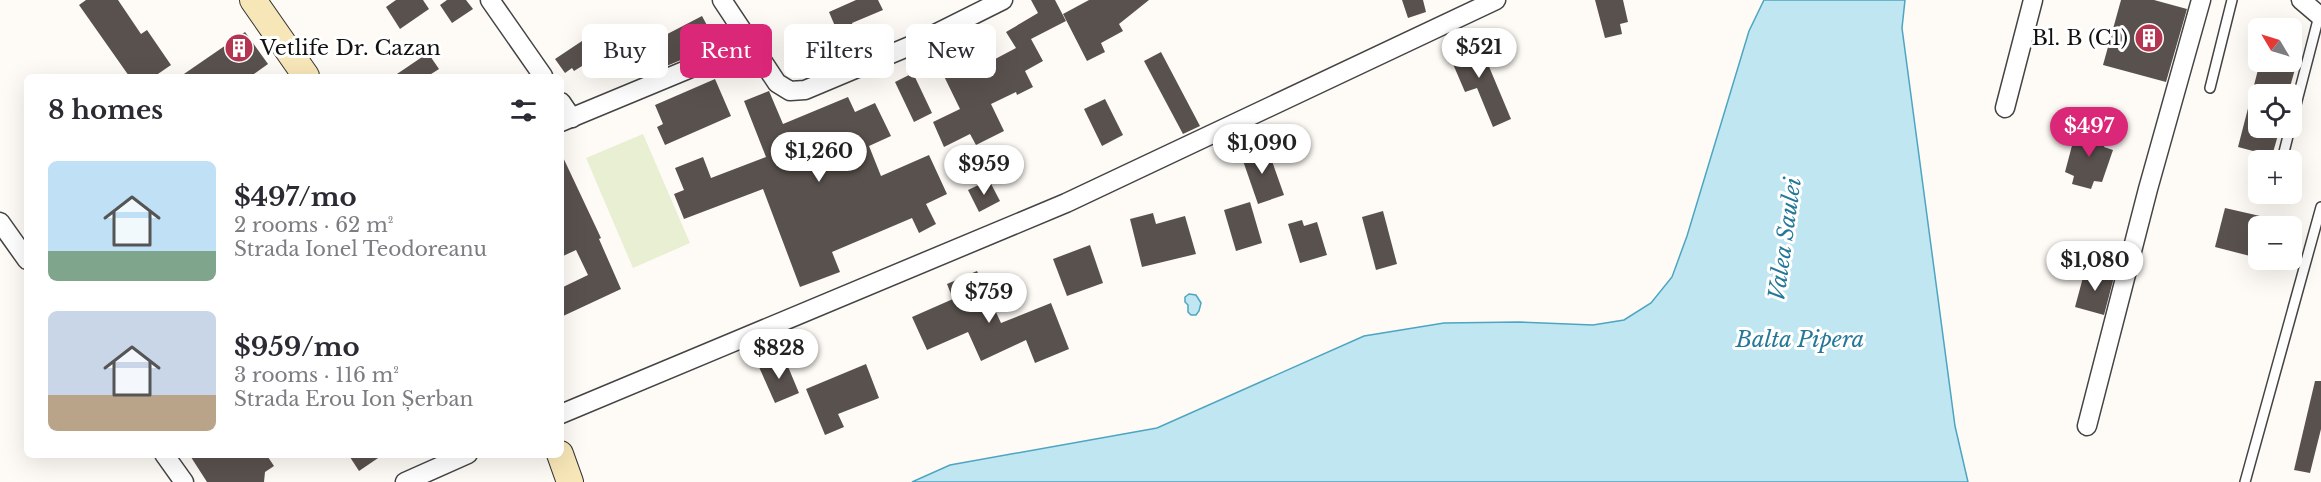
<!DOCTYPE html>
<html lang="en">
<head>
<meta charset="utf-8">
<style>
  :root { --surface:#fff; --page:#f2f2f3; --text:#2b2b33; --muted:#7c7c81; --accent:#db2777 }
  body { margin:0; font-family:"Libre Baskerville",serif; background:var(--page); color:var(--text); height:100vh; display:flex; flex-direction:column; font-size:22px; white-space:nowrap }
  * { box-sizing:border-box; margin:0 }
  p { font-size:20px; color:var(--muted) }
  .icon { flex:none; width:33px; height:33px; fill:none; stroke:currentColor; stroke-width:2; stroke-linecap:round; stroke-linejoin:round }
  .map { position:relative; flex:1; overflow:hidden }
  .details { position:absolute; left:24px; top:74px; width:540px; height:384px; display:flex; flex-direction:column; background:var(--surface); border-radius:9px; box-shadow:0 6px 24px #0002 }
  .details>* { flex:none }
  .top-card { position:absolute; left:582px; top:24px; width:570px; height:54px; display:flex; gap:12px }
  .needle { width:39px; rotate:308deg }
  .controls { position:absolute; left:2248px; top:18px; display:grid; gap:12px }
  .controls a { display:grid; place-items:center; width:54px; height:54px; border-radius:9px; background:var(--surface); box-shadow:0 6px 24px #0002; font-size:30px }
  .price { position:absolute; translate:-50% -51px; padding:0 14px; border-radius:21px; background:#fff; color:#222; font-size:20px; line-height:39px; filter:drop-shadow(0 2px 3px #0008) }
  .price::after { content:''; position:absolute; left:50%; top:36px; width:18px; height:14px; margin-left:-9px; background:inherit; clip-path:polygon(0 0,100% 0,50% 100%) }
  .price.active { background:var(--accent); color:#fff }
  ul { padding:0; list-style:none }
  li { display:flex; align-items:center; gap:18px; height:150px; padding:0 24px }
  li span { display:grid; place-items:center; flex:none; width:168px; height:120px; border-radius:9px; color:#555 }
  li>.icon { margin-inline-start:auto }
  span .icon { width:72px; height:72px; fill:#fffc; stroke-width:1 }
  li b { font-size:26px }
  h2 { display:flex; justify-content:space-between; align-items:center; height:72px; padding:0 24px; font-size:26px }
  .pill { padding:0 21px; border-radius:9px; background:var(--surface); box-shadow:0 6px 24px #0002; font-size:21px; line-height:54px }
  .pill.active { background:var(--accent); color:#fff }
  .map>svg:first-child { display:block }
  .pitch { fill:#e9efd2 }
  .water { fill:#bfe6f1; stroke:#4da5c1; stroke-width:1.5 }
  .building { fill:#59514e }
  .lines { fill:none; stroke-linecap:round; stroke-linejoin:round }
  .service-casing { stroke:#444; stroke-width:12 }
  .minor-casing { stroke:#444; stroke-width:21 }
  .secondary-casing { stroke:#333; stroke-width:28 }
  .service { stroke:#fff; stroke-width:9 }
  .minor { stroke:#fff; stroke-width:18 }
  .secondary { stroke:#f7e6b7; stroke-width:26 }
  .labels { text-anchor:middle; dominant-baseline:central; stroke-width:6; stroke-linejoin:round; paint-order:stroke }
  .poi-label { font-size:21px; fill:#111; stroke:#fff; text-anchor:end }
  .water-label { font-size:22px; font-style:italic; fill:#257898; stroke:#fff }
</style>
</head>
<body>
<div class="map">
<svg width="2321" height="482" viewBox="0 0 2321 482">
  <rect width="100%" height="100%" fill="#fefbf6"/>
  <path class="pitch" d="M 643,134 L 690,243 L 633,268 L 586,158 Z"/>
  <g class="water">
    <path d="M 1764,0 L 1905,0 L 1902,28 L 1955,426 L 1968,482 L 912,482 L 950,465 L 1157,428 L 1364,336 L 1444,323 L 1519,322 L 1593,325 L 1624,320 L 1651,303 L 1672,277 L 1687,236 L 1749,31 Z"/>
    <path d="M 1189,294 L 1196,295 L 1201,303 L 1199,311 L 1196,315 L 1191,315 L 1188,312 L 1188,305 L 1185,302 L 1185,297 Z"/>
  </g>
  <g class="building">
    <path d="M 86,0 L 118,0 L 141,34 L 147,30 L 171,65 L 155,76 L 129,76 L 79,5 Z"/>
    <path d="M 396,0 L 423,0 L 429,9 L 400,29 L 386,7 Z"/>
    <path d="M 447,0 L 466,0 L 473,9 L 452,23 L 440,5 Z"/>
    <path d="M 856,0 L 878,0 L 883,10 L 852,23 L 855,31 L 840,38 L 829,12 Z"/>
    <path d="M 1031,0 L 1055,0 L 1066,21 L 1031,39 L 1043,61 L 1025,71 L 1033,87 L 1017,95 L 1016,92 L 991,104 L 1004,131 L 976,145 L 970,134 L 944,147 L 933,122 L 960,109 L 939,66 L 972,50 L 980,67 L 1016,48 L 1006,32 L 1038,13 Z"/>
    <path d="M 1089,0 L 1149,0 L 1119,24 L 1123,31 L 1101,43 L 1105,52 L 1087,61 L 1063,14 Z"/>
    <path d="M 1402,0 L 1423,0 L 1426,12 L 1408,18 Z"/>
    <path d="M 1595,0 L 1623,0 L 1628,22 L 1620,24 L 1622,34 L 1605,38 Z"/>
    <path d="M 2121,0 L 2154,0 L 2187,9 L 2166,82 L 2103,65 Z"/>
    <path d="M 702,16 L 715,40 L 680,58 L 681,60 L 664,67 L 652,42 Z"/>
    <path d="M 245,32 L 268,64 L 251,76 L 181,76 Z"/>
    <path d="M 591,35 L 603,53 L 574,71 L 572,68 L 565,73 L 555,59 Z"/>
    <path d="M 1477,38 L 1511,119 L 1493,127 L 1477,88 L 1465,92 L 1447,50 Z"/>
    <path d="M 1161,52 L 1200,126 L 1183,134 L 1144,61 Z"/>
    <path d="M 428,53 L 439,69 L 428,76 L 394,76 Z"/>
    <path d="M 2260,62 L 2297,62 L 2288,94 L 2259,94 L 2259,128 L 2280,128 L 2272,156 L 2238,147 Z"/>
    <path d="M 913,73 L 932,113 L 914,122 L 895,82 Z"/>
    <path d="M 715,79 L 731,116 L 665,145 L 657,127 L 663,124 L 655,105 Z"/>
    <path d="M 769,91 L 783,124 L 848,97 L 855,112 L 875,103 L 891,136 L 869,146 L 881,176 L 929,155 L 947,194 L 926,204 L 936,224 L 919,233 L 912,218 L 832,252 L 840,272 L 800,287 L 763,189 L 684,219 L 674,194 L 684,190 L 675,168 L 703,157 L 711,178 L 766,157 L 744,101 Z"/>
    <path d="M 1105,99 L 1123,135 L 1102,146 L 1084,109 Z"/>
    <path d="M 2085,126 L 2109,133 L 2104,147 L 2113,150 L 2102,182 L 2094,181 L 2091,189 L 2072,184 L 2074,176 L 2065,172 L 2074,138 L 2079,140 Z"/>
    <path d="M 1267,147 L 1284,195 L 1258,204 L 1241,155 Z"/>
    <path d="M 561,153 L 601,238 L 599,239 L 621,289 L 561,317 L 561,288 L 588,275 L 576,250 L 561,257 Z"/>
    <path d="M 989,180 L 1000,201 L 979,212 L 968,190 Z"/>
    <path d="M 1250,202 L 1262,243 L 1236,251 L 1224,210 Z"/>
    <path d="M 2225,208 L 2260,216 L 2250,256 L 2215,247 Z"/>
    <path d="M 1383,211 L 1397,264 L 1376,270 L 1362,217 Z"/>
    <path d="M 1153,213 L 1156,224 L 1185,216 L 1196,254 L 1142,267 L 1130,219 Z"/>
    <path d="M 1302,220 L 1304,226 L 1317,222 L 1327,255 L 1300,263 L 1288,224 Z"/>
    <path d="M 1090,245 L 1103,283 L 1067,296 L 1053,259 Z"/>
    <path d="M 2085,270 L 2114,277 L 2104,315 L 2075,307 Z"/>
    <path d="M 977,271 L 1001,323 L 1051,303 L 1069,349 L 1035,363 L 1026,340 L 981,361 L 968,332 L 927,350 L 912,317 L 953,299 L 947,284 Z"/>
    <path d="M 784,357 L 799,393 L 775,403 L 759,367 Z"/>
    <path d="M 866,364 L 879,398 L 838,414 L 844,427 L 825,435 L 806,389 Z"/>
    <path d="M 2315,381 L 2321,381 L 2321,429 L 2310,473 L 2294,470 Z"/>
    <path d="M 189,454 L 266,454 L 274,466 L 265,472 L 264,482 L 207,482 Z"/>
    <path d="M 348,454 L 384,454 L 359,471 Z"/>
  </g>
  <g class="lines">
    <g class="service-casing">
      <g id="service">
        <path d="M 2210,88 L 2232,0"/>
        <path d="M 2292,120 L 2319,16"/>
        <path d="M 2282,160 L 2290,128"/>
        <path d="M 2245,482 L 2321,207"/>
      </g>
    </g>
    <g class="minor-casing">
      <g id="minor">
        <path d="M 490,0 L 543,76"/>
        <path d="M 722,0 L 777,83 L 790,91 L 805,90 L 917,43 L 1003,0"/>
        <path d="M 2301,0 L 2321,17"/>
        <path d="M 561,102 L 572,118"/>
        <path d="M 2005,108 L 2033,0"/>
        <path d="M 561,122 L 749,44"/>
        <path d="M 0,222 L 27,260"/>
        <path d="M 561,414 L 1066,203 L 1496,0"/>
        <path d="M 2087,426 L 2148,189 L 2201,0"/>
        <path d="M 164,454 L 184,482"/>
        <path d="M 405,482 L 468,454"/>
      </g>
    </g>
    <g class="secondary-casing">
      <g id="secondary">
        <path d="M 253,0 L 306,76"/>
        <path d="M 560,454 L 570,482"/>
      </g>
    </g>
    <use href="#service" class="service"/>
    <use href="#minor" class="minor"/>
    <use href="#secondary" class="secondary"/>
  </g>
  <defs>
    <g id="building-disc" transform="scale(1.5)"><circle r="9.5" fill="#b53550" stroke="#fff"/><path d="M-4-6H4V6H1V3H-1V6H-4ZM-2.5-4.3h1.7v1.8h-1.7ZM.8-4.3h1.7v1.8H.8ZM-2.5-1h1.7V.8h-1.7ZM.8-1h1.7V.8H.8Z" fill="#fff"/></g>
  </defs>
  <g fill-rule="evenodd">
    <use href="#building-disc" x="2149" y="38"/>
    <use href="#building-disc" x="239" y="48"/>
  </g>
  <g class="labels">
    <g class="poi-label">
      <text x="2128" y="38">Bl. B (C1)</text>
      <text x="260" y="48" text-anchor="start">Vetlife Dr. Cazan</text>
    </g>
    <g class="water-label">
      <text transform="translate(1785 239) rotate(-82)">Valea Saulei</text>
      <text x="1800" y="339">Balta Pipera</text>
    </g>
  </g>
</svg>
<div class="controls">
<a><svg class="needle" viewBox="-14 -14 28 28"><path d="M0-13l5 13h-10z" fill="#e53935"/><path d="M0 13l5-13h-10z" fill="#7c7c81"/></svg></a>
<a><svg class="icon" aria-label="locate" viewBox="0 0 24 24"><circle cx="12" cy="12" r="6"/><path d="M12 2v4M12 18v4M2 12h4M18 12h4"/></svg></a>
<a>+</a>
<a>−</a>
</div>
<b class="price" style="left:1479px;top:79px">$521</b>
<b class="price active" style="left:2089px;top:158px">$497</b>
<b class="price" style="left:1262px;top:175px">$1,090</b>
<b class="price" style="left:819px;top:183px">$1,260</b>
<b class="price" style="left:984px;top:196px">$959</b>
<b class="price" style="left:2095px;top:292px">$1,080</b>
<b class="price" style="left:989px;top:324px">$759</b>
<b class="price" style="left:779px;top:380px">$828</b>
<div class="top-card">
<a class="pill">Buy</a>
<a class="pill active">Rent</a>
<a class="pill">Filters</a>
<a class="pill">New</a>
</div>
<section class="details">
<h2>8 homes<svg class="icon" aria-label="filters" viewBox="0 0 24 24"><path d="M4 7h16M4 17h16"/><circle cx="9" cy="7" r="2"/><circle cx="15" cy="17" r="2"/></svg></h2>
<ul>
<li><span style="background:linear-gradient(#bfe0f5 75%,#7fa58c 0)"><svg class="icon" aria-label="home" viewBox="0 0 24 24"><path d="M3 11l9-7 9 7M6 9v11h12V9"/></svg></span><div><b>$497/mo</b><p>2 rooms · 62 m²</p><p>Strada Ionel Teodoreanu</p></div></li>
<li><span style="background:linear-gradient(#c9d6e8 70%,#b9a48a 0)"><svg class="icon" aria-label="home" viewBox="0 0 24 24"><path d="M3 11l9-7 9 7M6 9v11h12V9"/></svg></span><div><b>$959/mo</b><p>3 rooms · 116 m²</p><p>Strada Erou Ion Șerban</p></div></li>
</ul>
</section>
</div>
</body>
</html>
